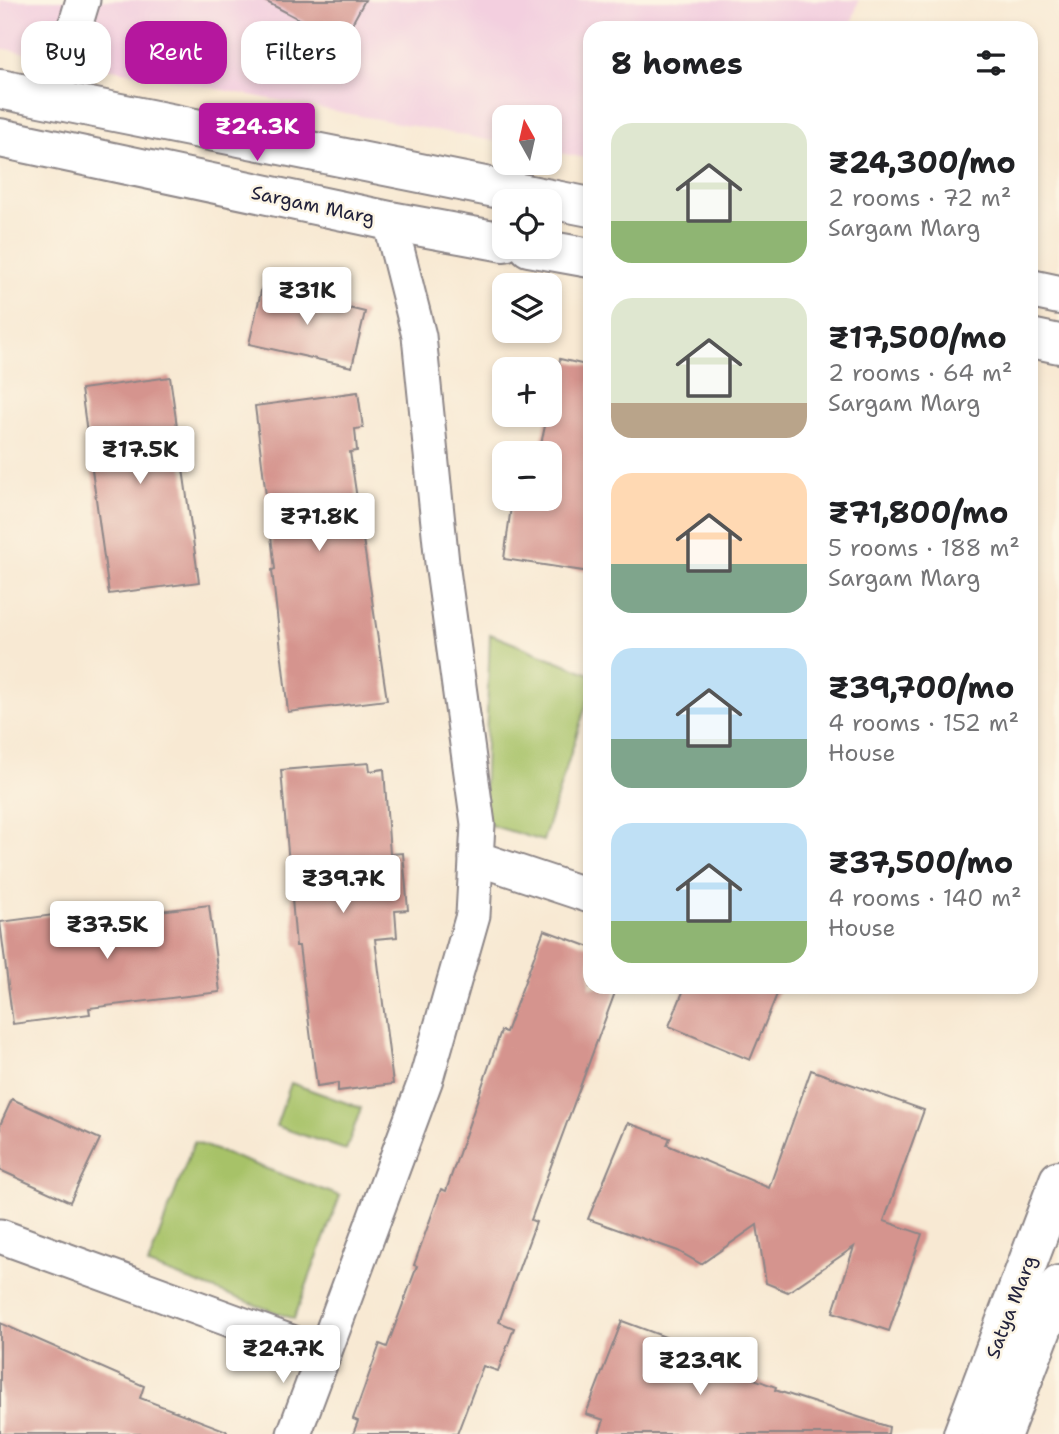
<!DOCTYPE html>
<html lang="en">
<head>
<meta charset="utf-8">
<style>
  :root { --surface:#fff; --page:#f6f6f6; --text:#202124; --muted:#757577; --accent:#b5179e }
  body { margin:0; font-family:"Shantell Sans",sans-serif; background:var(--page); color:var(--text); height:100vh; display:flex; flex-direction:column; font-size:26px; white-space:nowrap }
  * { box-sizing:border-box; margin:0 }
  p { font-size:23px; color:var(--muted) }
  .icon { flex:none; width:38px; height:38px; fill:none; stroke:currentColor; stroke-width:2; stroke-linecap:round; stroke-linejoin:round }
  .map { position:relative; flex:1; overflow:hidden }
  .panel { position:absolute; left:583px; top:21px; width:455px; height:973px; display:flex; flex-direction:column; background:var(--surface); border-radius:21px; box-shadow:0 4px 10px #0003 }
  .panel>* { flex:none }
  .banner { position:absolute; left:21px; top:21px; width:457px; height:63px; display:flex; gap:14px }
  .needle { width:46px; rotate:352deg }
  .buttons { position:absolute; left:492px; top:105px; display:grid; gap:14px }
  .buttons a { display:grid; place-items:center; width:70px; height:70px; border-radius:14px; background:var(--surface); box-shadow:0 4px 10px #0003; font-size:35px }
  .price { position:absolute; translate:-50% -60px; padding:0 16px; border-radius:7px; background:#fff; color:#222; font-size:23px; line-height:46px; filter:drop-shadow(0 2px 4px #0008) }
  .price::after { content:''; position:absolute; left:50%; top:42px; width:21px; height:16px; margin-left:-10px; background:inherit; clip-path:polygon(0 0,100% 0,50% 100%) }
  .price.active { background:var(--accent); color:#fff }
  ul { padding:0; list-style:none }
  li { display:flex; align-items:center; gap:21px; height:175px; padding:0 28px }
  li span { display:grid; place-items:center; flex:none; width:196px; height:140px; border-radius:21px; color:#555 }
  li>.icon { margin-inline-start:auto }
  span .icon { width:84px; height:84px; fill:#fffc; stroke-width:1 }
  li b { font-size:30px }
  h2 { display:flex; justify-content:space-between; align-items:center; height:84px; padding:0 28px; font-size:30px }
  .tag { padding:0 24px; border-radius:21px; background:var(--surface); box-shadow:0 4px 10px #0003; font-size:24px; line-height:63px }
  .tag.active { background:var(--accent); color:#fff }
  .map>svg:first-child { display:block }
  .built { fill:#f3cfdf }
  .green { fill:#a7c268; stroke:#647252; stroke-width:2 }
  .building { fill:#d5948e }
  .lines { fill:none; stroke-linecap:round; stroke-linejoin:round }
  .street-casing { stroke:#8d8687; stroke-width:37 }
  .secondary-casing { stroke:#8d8687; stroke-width:42 }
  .street { stroke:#fff; stroke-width:33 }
  .secondary { stroke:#fff; stroke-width:38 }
  .labels { text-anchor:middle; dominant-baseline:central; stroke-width:5; stroke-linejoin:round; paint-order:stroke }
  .street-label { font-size:19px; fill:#22223b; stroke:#fcf5e5 }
</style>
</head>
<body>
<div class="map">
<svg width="1059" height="1434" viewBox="0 0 1059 1434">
  <rect width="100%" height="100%" fill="#fcf5e5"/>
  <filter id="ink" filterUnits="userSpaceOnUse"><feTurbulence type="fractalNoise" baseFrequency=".0143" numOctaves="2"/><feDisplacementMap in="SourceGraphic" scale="14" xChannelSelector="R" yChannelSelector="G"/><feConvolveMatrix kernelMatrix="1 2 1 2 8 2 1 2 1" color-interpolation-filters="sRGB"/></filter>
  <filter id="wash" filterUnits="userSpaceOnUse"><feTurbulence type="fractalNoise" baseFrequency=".00686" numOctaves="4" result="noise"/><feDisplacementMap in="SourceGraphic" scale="28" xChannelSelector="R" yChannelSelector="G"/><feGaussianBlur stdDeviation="1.57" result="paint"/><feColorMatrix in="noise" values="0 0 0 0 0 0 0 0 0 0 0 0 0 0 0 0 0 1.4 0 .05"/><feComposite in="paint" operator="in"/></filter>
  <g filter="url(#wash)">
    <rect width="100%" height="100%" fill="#f8e9d3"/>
    <path class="built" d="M 0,0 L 859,0 L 850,28 L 590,28 L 590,159 L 550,151 L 550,117 L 504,117 L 504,143 L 0,48 Z"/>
    <g class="green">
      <path d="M 490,634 L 590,674 L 590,693 L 543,841 L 483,823 Z"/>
      <path d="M 291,1083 L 361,1108 L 346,1150 L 276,1126 Z"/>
      <path d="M 194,1142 L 340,1196 L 294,1319 L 148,1265 Z"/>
    </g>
    <g id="blocks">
      <g class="building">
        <path d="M 263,0 L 365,0 L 342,42 Z"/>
        <path d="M 262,287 L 365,312 L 352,367 L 249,344 Z"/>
        <path d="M 560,359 L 590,366 L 590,572 L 504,559 L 512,499 L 550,499 L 550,453 L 539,453 Z"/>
        <path d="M 170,377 L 199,582 L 109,594 L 81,389 Z"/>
        <path d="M 358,392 L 363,428 L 355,429 L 357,451 L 350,452 L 387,700 L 288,712 L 272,570 L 275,569 L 255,406 Z"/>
        <path d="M 369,763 L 370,771 L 384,769 L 390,854 L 403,853 L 408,910 L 395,911 L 397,937 L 375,939 L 393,1084 L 338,1091 L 338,1083 L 317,1086 L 299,946 L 296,946 L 281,770 Z"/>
        <path d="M 209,905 L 220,992 L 89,1008 L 90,1014 L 13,1024 L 0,922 L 76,912 L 77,921 Z"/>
        <path d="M 544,930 L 590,947 L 590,987 L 617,987 L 531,1220 L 536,1222 L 499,1322 L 514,1328 L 498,1371 L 483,1366 L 457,1434 L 353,1434 L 358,1421 L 353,1419 L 380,1344 L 387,1347 L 417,1266 L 414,1265 L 441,1189 L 446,1191 L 501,1031 L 506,1032 Z"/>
        <path d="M 685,987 L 780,987 L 750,1060 L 669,1026 Z"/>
        <path d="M 811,1070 L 924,1110 L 884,1221 L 922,1234 L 889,1331 L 833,1312 L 854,1247 L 788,1292 L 766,1283 L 757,1225 L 701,1264 L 678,1251 L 588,1219 L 628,1123 L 670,1138 L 667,1145 L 769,1188 Z"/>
        <path d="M 12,1099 L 100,1139 L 70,1202 L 0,1170 L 0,1125 Z"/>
        <path d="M 622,1321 L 679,1342 L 676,1351 L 776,1387 L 775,1390 L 889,1427 L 888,1434 L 599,1434 L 604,1420 L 586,1414 Z"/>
        <path d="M 0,1323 L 144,1386 L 140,1398 L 227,1431 L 226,1434 L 0,1434 Z"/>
      </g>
    </g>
  </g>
  <g filter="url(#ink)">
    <use href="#blocks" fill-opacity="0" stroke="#8d8687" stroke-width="2"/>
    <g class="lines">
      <g class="street-casing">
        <g id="street">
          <path d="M 53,99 L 83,0"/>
          <path d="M 476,858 L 590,896"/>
          <path d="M 0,1236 L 324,1354 L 426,1079 L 473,915 L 478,824 L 442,563 L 419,336 L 390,221"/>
          <path d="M 294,1434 L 324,1354"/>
        </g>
      </g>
      <g class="secondary-casing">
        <g id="secondary">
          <path d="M 0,89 L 590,207"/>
          <path d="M 0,138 L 390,221 L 504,242"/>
          <path d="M 529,247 L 590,258"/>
          <path d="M 1031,289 L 1059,295"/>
          <path d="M 1031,338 L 1059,344"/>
          <path d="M 963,1434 L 1059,1180"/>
          <path d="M 1002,1434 L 1059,1285"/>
        </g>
      </g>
      <use href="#street" class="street"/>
      <use href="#secondary" class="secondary"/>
    </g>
  </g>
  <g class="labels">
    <g class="street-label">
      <text transform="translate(313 205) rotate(12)">Sargam Marg</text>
      <text transform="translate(1011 1307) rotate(-69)">Satya Marg</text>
    </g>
  </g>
</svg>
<div class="buttons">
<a><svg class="needle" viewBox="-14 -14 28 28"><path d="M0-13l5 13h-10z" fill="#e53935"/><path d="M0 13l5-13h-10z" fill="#757577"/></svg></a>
<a><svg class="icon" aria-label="locate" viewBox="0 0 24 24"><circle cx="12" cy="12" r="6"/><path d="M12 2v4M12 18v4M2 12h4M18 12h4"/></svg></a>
<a><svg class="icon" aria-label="layers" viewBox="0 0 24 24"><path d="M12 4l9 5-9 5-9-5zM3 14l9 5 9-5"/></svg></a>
<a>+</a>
<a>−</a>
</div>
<b class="price active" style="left:257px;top:163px">₹24.3K</b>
<b class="price" style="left:307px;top:327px">₹31K</b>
<b class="price" style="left:140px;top:486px">₹17.5K</b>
<b class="price" style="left:319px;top:553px">₹71.8K</b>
<b class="price" style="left:343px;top:915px">₹39.7K</b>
<b class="price" style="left:107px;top:961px">₹37.5K</b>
<b class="price" style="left:283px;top:1385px">₹24.7K</b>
<b class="price" style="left:700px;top:1397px">₹23.9K</b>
<div class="banner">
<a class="tag">Buy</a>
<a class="tag active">Rent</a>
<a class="tag">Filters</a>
</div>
<section class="panel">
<h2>8 homes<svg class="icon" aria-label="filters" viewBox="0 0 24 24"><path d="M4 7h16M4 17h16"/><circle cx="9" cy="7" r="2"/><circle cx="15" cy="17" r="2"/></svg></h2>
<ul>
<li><span style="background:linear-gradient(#dfe7d0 70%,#8fb573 0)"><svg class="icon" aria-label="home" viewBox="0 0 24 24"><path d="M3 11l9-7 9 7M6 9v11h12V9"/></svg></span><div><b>₹24,300/mo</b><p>2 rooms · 72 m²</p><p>Sargam Marg</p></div></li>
<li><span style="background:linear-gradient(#dfe7d0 75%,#b9a48a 0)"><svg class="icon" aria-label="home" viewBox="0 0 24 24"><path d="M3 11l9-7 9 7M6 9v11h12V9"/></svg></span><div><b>₹17,500/mo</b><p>2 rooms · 64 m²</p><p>Sargam Marg</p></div></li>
<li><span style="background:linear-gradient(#ffd9b3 65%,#7fa58c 0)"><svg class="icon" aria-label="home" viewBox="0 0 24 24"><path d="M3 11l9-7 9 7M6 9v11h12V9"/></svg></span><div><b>₹71,800/mo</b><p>5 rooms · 188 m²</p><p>Sargam Marg</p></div></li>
<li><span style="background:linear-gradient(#bfe0f5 65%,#7fa58c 0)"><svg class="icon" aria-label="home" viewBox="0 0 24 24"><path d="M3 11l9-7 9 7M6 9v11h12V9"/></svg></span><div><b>₹39,700/mo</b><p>4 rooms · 152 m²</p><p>House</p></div></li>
<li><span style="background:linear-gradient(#bfe0f5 70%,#8fb573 0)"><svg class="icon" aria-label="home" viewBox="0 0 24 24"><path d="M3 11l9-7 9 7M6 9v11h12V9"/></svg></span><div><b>₹37,500/mo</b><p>4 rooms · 140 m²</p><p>House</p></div></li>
</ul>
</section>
</div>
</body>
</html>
